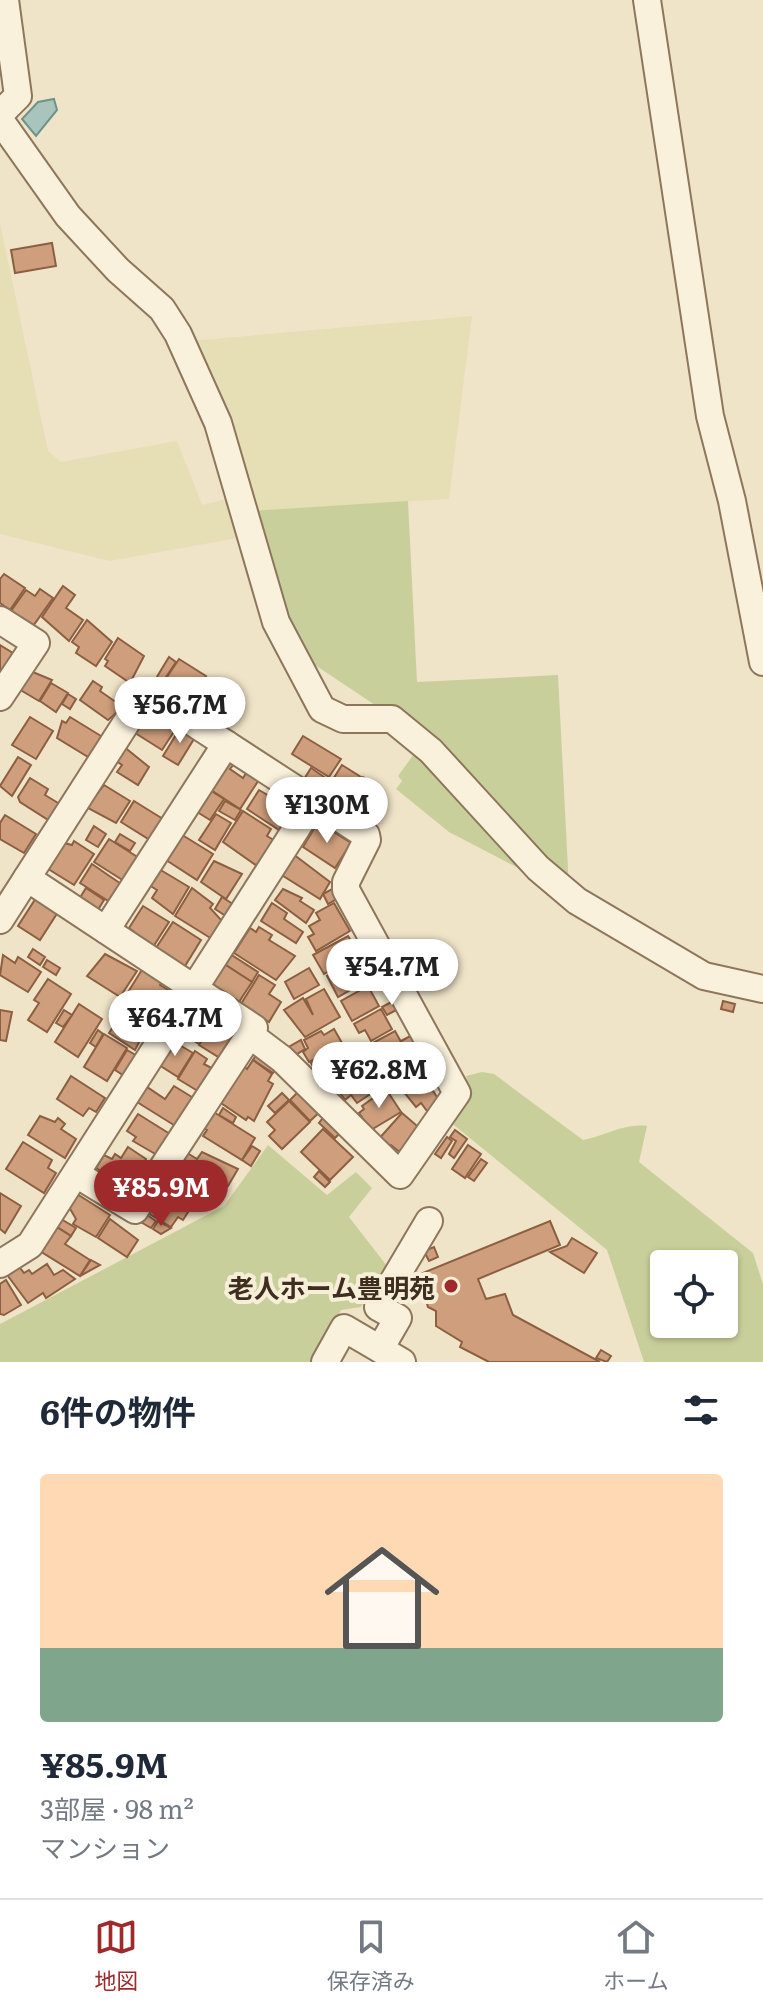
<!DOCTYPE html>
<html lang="ja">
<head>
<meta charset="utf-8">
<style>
  :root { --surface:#fff; --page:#f6f6f7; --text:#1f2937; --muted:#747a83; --line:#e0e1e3; --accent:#9e2a2b }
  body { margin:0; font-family:Literata,"Noto Sans JP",serif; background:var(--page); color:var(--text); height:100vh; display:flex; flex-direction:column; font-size:30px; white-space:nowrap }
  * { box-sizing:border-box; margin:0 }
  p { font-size:26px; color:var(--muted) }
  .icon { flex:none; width:44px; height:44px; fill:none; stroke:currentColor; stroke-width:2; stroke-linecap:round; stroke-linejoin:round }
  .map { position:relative; height:1362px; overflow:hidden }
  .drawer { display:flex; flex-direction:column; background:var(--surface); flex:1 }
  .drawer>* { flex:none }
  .controls { position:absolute; left:650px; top:1250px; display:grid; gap:16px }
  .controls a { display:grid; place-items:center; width:88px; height:88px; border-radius:8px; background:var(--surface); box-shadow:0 2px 6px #0004; font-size:40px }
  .price { position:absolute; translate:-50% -68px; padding:0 18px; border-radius:28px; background:#fff; color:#222; font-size:26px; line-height:52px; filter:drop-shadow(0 2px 4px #0008) }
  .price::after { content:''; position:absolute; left:50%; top:48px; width:24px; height:18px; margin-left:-12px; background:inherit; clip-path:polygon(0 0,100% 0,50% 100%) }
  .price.on { background:var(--accent); color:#fff }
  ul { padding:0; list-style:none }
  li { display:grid; align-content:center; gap:16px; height:424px; padding:0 40px }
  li+li { border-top:2px solid var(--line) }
  li span { display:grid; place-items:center; height:248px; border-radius:8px; color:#555 }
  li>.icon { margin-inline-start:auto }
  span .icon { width:144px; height:144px; fill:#fffc; stroke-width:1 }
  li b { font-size:34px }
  h2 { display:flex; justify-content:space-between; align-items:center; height:96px; padding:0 40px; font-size:34px }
  .dock { display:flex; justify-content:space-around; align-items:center; height:112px; border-top:2px solid var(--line); background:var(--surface); font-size:22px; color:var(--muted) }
  .dock a { display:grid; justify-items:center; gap:4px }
  .dock .on { color:var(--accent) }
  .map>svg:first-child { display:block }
  .farmland { fill:#e6deb5 }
  .green { fill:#c9cf9b; fill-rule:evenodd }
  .water { fill:#a9c4bc; stroke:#6f938a; stroke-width:2 }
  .building { fill:#cf9f7d; stroke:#8d5f41; stroke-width:2 }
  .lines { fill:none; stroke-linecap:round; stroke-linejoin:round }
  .minor-casing { stroke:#8d765c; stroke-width:30 }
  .minor { stroke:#faf1dc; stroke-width:26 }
  .poi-dot { fill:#9e2a2b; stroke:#f7eed8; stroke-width:3 }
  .labels { text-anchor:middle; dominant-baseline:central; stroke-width:8; stroke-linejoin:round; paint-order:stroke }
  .poi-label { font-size:26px; font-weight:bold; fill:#3d2e20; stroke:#f7eed8; text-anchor:end }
</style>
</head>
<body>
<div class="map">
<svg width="763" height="1362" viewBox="0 0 763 1362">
  <rect width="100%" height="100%" fill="#f0e4c8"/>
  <g class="farmland">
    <path d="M 0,223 L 48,451 L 61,462 L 177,441 L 202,505 L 234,497 L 243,537 L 110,561 L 0,534 Z"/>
    <path d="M 472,316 L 449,499 L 250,511 L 190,341 Z"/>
  </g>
  <g class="green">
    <path d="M 408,501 L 417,682 L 558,675 L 569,888 L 384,711 L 297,653 L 250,511 Z"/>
    <path d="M 419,747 L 524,871 L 449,832 L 396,789 L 402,781 L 398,776 Z"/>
    <path d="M 482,1072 L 494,1074 L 583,1140 C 605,1136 624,1123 647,1126 L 639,1162 L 753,1253 L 763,1284 L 763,1362 L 644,1362 L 607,1250 L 449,1121 L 469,1091 L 466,1076 ZM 664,1264 L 724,1264 L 724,1324 L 664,1324 Z"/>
    <path d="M 268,1145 L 327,1195 L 356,1172 L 372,1188 L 349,1217 L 387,1266 L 361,1307 L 341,1310 L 313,1362 L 0,1362 L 0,1324 L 224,1206 Z"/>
  </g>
  <path class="water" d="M 54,99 L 57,110 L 36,136 L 22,119 L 38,102 Z"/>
  <g class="building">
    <path d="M 52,243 L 56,266 L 15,273 L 11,250 Z"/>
    <path d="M 4,574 L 25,588 L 10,610 L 0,603 L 0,579 Z"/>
    <path d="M 63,586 L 75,595 L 66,608 L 83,620 L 69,641 L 42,617 Z"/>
    <path d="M 40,589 L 53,598 L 33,626 L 11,611 L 26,590 L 35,596 Z"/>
    <path d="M 87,620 L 112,642 L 96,666 L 76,653 L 79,647 L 72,642 Z"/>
    <path d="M 118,638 L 144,656 L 130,683 L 105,666 L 108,661 L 105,659 Z"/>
    <path d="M 0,645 L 13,653 L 0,673 Z"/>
    <path d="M 169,657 L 176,662 L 158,689 L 152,685 Z"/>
    <path d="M 179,659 L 206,676 L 195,695 L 183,687 L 172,696 L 163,691 L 167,685 L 163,683 Z"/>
    <path d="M 28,670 L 52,680 L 39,701 L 17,688 Z"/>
    <path d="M 93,681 L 102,687 L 100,691 L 123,707 L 108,720 L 80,700 Z"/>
    <path d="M 51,683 L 68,693 L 56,712 L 40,701 Z"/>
    <path d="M 68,694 L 76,699 L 70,709 L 62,704 Z"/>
    <path d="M 142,716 L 152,722 L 154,718 L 175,730 L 162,750 L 132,731 Z"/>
    <path d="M 30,717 L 53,731 L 36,759 L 12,745 Z"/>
    <path d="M 70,717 L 101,736 L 99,740 L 103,742 L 97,752 L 93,750 L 88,757 L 57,738 L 62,721 L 66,723 Z"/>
    <path d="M 182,725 L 197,734 L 178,765 L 163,756 Z"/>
    <path d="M 303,736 L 341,759 L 329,777 L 292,754 Z"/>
    <path d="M 123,746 L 149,767 L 138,785 L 117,772 L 122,765 L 115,760 Z"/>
    <path d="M 18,757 L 31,765 L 12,796 L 0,786 Z"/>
    <path d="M 226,759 L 234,764 L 230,769 L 243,778 L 250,767 L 262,775 L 240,809 L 208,788 Z"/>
    <path d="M 342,765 L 361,777 L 344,804 L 325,792 Z"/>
    <path d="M 311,768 L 327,779 L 318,794 L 301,784 Z"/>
    <path d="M 363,777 L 380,787 L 362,815 L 345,804 Z"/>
    <path d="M 30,778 L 48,789 L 45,795 L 63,806 L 53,823 L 20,802 L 18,797 Z"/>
    <path d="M 104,785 L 130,801 L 116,823 L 86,807 Z"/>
    <path d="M 208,789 L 224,799 L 210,820 L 194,810 Z"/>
    <path d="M 259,790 L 278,801 L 283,794 L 296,802 L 279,830 L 247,809 Z"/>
    <path d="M 134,801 L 163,819 L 150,840 L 121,822 Z"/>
    <path d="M 225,801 L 241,810 L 235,820 L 219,811 Z"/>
    <path d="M 243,811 L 271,829 L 267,836 L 277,842 L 260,868 L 223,842 Z"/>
    <path d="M 216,814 L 231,823 L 215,850 L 199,840 Z"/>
    <path d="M 5,815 L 36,834 L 24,853 L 0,839 L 0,823 Z"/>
    <path d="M 318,822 L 351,843 L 335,868 L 303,847 Z"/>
    <path d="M 94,826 L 106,834 L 98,847 L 86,840 Z"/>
    <path d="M 179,833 L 213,854 L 197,880 L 163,858 Z"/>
    <path d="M 120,834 L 135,843 L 130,851 L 115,842 Z"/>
    <path d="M 109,839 L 139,858 L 124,881 L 94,862 Z"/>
    <path d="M 74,841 L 94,854 L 74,885 L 45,867 L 60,842 L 72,845 Z"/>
    <path d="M 293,854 L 330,882 L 320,899 L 280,874 Z"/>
    <path d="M 214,861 L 242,874 L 226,899 L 201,882 Z"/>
    <path d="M 92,864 L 124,886 L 113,904 L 80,883 Z"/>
    <path d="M 159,869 L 189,887 L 173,914 L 152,898 L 157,890 L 149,885 Z"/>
    <path d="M 86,888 L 104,900 L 96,913 L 78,901 Z"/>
    <path d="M 192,888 L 213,904 L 210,908 L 223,922 L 212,939 L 175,916 Z"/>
    <path d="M 334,888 L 340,897 L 328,904 L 323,894 Z"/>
    <path d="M 283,889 L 302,898 L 300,901 L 314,910 L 306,923 L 275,900 Z"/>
    <path d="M 222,897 L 236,906 L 229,918 L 215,909 Z"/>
    <path d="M 36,898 L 58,912 L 40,940 L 18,926 Z"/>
    <path d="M 272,903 L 287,913 L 284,919 L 303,932 L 296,943 L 261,921 Z"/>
    <path d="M 334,903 L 350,931 L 316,951 L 308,937 L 314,934 L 309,926 L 320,920 L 316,913 Z"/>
    <path d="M 143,906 L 169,922 L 153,947 L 129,928 Z"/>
    <path d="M 173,922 L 201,940 L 185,966 L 156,948 Z"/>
    <path d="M 259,927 L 272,935 L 269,940 L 295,956 L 276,980 L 234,953 L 250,928 L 256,932 Z"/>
    <path d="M 348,936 L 359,954 L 324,974 L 313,955 Z"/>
    <path d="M 33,949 L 45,957 L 40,965 L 28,957 Z"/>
    <path d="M 227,952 L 258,972 L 252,982 L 221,962 Z"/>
    <path d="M 105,954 L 137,971 L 120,997 L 87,976 Z"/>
    <path d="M 3,955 L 15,963 L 18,957 L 41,972 L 28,992 L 0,975 Z"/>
    <path d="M 374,955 L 384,971 L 368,980 L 358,964 Z"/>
    <path d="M 47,960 L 60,968 L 56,975 L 43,967 Z"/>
    <path d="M 354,961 L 366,981 L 338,997 L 327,976 Z"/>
    <path d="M 221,962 L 252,982 L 237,1005 L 209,982 Z"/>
    <path d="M 143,968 L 163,980 L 160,985 L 178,996 L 165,1017 L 153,1009 L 150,1013 L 125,997 Z"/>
    <path d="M 309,968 L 319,985 L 294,999 L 285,982 Z"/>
    <path d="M 259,975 L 275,985 L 269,994 L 281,1002 L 269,1022 L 241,1004 Z"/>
    <path d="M 48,979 L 71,994 L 47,1032 L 28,1020 L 39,1003 L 34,1000 Z"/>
    <path d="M 368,986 L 379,1006 L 352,1021 L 341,1001 Z"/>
    <path d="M 324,989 L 340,1017 L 305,1037 L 284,1010 L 303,998 L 313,1015 L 306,999 Z"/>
    <path d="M 397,999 L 402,1007 L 387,1015 L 382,1007 Z"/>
    <path d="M 723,1001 L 735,1004 L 733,1012 L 721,1009 Z"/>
    <path d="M 79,1004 L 102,1019 L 78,1057 L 55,1042 Z"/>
    <path d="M 128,1005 L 151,1019 L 135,1050 L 109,1033 Z"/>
    <path d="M 381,1009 L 392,1029 L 371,1041 L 365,1030 L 359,1033 L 354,1024 Z"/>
    <path d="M 0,1010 L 12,1012 L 6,1041 L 0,1040 Z"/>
    <path d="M 64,1010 L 72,1015 L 63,1027 L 56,1023 Z"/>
    <path d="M 191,1010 L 212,1023 L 199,1044 L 177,1031 Z"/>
    <path d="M 219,1015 L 239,1027 L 233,1036 L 214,1024 Z"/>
    <path d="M 213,1024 L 233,1037 L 220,1058 L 199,1045 Z"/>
    <path d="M 334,1029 L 342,1043 L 309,1062 L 303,1052 L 308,1048 L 304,1040 L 321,1031 L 324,1035 Z"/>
    <path d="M 98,1030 L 103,1034 L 96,1047 L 90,1043 Z"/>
    <path d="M 395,1031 L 406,1051 L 383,1064 L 371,1044 Z"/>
    <path d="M 416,1033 L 422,1043 L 407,1051 L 401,1041 Z"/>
    <path d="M 104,1034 L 127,1048 L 107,1081 L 84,1067 Z"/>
    <path d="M 171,1040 L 193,1053 L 178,1077 L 156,1063 Z"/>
    <path d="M 301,1040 L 305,1049 L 292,1057 L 287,1048 Z"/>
    <path d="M 340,1047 L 353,1070 L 324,1086 L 311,1063 Z"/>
    <path d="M 127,1050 L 139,1057 L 126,1077 L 115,1070 Z"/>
    <path d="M 195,1051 L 207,1059 L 204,1064 L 215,1070 L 201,1093 L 178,1079 Z"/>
    <path d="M 258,1052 L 278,1066 L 273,1073 L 253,1060 Z"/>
    <path d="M 405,1053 L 407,1057 L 410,1054 L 424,1073 L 401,1090 L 384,1069 Z"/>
    <path d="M 253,1060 L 272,1074 L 268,1081 L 273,1084 L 254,1121 L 248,1117 L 246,1120 L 218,1101 L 242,1065 L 247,1069 Z"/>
    <path d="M 358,1067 L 375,1091 L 357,1103 L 351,1095 L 345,1100 L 334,1084 Z"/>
    <path d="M 423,1075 L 442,1105 L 430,1115 L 421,1103 L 416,1107 L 403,1091 Z"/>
    <path d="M 71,1076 L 105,1098 L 96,1112 L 89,1108 L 83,1116 L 57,1099 Z"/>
    <path d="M 174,1086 L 195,1099 L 177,1127 L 137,1102 L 147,1087 L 165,1099 Z"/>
    <path d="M 302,1088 L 322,1110 L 310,1121 L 290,1100 Z"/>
    <path d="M 386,1089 L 401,1112 L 371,1130 L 359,1113 L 364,1109 L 362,1106 Z"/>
    <path d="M 282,1093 L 289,1100 L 275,1113 L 268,1106 Z"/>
    <path d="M 289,1101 L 310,1122 L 282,1149 L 269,1136 L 275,1130 L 267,1122 Z"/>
    <path d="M 223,1108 L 236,1117 L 233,1123 L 219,1115 Z"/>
    <path d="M 212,1111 L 255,1138 L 242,1160 L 203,1136 L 207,1130 L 202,1127 Z"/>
    <path d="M 402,1113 L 423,1131 L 402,1154 L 391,1145 L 387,1149 L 377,1141 Z"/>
    <path d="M 138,1114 L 170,1134 L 157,1155 L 133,1141 L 136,1137 L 127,1131 Z"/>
    <path d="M 326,1114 L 343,1130 L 335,1138 L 319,1123 Z"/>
    <path d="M 40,1116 L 55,1122 L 58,1118 L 65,1124 L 61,1129 L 76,1139 L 65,1158 L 28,1135 Z"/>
    <path d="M 323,1129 L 353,1157 L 330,1180 L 301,1152 Z"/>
    <path d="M 455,1130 L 467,1139 L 454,1158 L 449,1154 L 456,1141 L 450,1137 Z"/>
    <path d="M 447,1137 L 452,1141 L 441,1158 L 435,1154 Z"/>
    <path d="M 23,1142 L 52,1160 L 48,1168 L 56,1173 L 44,1193 L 6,1169 Z"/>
    <path d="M 468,1145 L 481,1154 L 465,1178 L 452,1169 Z"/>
    <path d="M 252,1146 L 260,1151 L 251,1166 L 242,1160 Z"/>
    <path d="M 128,1147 L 146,1159 L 140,1170 L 144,1172 L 134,1187 L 129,1183 L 127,1187 L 96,1168 L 104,1155 L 112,1159 L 115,1154 L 121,1158 Z"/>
    <path d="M 184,1151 L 197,1159 L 202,1152 L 238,1169 L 228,1186 L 222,1183 L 213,1197 L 171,1171 Z"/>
    <path d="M 481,1159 L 487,1163 L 474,1181 L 468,1177 Z"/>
    <path d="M 319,1171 L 330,1182 L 325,1187 L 314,1177 Z"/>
    <path d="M 164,1184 L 192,1206 L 183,1220 L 178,1217 L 171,1227 L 146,1212 Z"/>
    <path d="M 0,1193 L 21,1206 L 5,1233 L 0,1229 Z"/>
    <path d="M 77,1194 L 110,1215 L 96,1237 L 73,1224 L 76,1219 L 69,1207 Z"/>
    <path d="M 144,1213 L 156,1221 L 151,1228 L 139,1221 Z"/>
    <path d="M 56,1216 L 76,1228 L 71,1236 L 51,1223 Z"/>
    <path d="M 110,1219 L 138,1240 L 127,1257 L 98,1238 Z"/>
    <path d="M 158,1221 L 171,1228 L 161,1234 L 153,1229 Z"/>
    <path d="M 550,1221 L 560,1245 L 478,1279 L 486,1299 L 505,1294 L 513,1315 L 600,1362 L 489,1362 L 460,1347 L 462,1342 L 436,1326 L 436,1311 L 428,1307 L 418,1275 Z"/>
    <path d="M 55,1226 L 71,1236 L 65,1244 L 90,1260 L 80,1276 L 35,1248 Z"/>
    <path d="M 572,1238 L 597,1253 L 584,1273 L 550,1252 L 567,1246 Z"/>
    <path d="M 434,1247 L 438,1257 L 429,1261 L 424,1251 Z"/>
    <path d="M 91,1260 L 100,1265 L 80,1276 Z"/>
    <path d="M 17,1264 L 24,1273 L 29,1270 L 32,1274 L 47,1264 L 54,1275 L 63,1270 L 75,1279 L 46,1298 L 43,1293 L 28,1303 L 5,1272 Z"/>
    <path d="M 6,1280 L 21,1305 L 4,1315 L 0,1314 L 0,1284 Z"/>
    <path d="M 601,1350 L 611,1356 L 607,1362 L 596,1358 Z"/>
  </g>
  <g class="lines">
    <g class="minor-casing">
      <g id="minor">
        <path d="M 647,0 L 710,416 L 732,501 L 763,662"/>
        <path d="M 0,114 L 18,96 L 5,0"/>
        <path d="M 0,120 L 68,216 L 118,270 L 162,309 L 178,334 L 218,423 L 276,622 L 322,709 L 343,719 L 392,719 L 431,751 L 538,868 L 577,901 L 704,976 L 763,989"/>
        <path d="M 0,620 L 36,643 L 0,697"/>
        <path d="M 27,878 L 254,1028 L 135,1210 L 76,1174"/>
        <path d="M 0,920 L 146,692 L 366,835 L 367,840 L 346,882 L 346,890 L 457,1093 L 400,1175 L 282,1059 L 250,1035"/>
        <path d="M 106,930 L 226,744"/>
        <path d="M 0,1264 L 30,1245 L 314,801"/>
        <path d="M 380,1349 L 398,1318 L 378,1307 L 429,1221"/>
        <path d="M 325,1362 L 344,1328 L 402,1362"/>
      </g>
    </g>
    <use href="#minor" class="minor"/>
  </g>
  <circle class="poi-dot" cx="451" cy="1286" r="8"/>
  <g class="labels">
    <g class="poi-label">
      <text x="435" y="1286">老人ホーム豊明苑</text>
    </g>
  </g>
</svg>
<div class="controls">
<a><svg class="icon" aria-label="locate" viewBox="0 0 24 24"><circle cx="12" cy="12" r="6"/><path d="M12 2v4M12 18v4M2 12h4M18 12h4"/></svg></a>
</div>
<b class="price" style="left:180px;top:745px">¥56.7M</b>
<b class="price" style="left:327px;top:845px">¥130M</b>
<b class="price" style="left:392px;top:1007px">¥54.7M</b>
<b class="price" style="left:175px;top:1058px">¥64.7M</b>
<b class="price" style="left:379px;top:1110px">¥62.8M</b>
<b class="price on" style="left:161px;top:1228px">¥85.9M</b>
</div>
<section class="drawer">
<h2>6件の物件<svg class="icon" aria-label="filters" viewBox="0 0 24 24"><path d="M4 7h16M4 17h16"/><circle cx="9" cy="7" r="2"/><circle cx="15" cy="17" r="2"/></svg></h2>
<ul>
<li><span style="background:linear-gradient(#ffd9b3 70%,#7fa58c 0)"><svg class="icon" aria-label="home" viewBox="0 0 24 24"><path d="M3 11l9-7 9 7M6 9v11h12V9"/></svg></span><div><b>¥85.9M</b><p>3部屋 · 98 m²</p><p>マンション</p></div></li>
</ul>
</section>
<nav class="dock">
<a class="on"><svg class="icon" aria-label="map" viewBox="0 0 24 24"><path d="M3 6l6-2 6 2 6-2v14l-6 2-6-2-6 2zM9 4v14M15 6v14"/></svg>地図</a>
<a><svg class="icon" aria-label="saved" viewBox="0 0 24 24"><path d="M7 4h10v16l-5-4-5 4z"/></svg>保存済み</a>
<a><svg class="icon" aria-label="home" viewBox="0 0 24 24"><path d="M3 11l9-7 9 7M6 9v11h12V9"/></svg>ホーム</a>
</nav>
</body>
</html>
